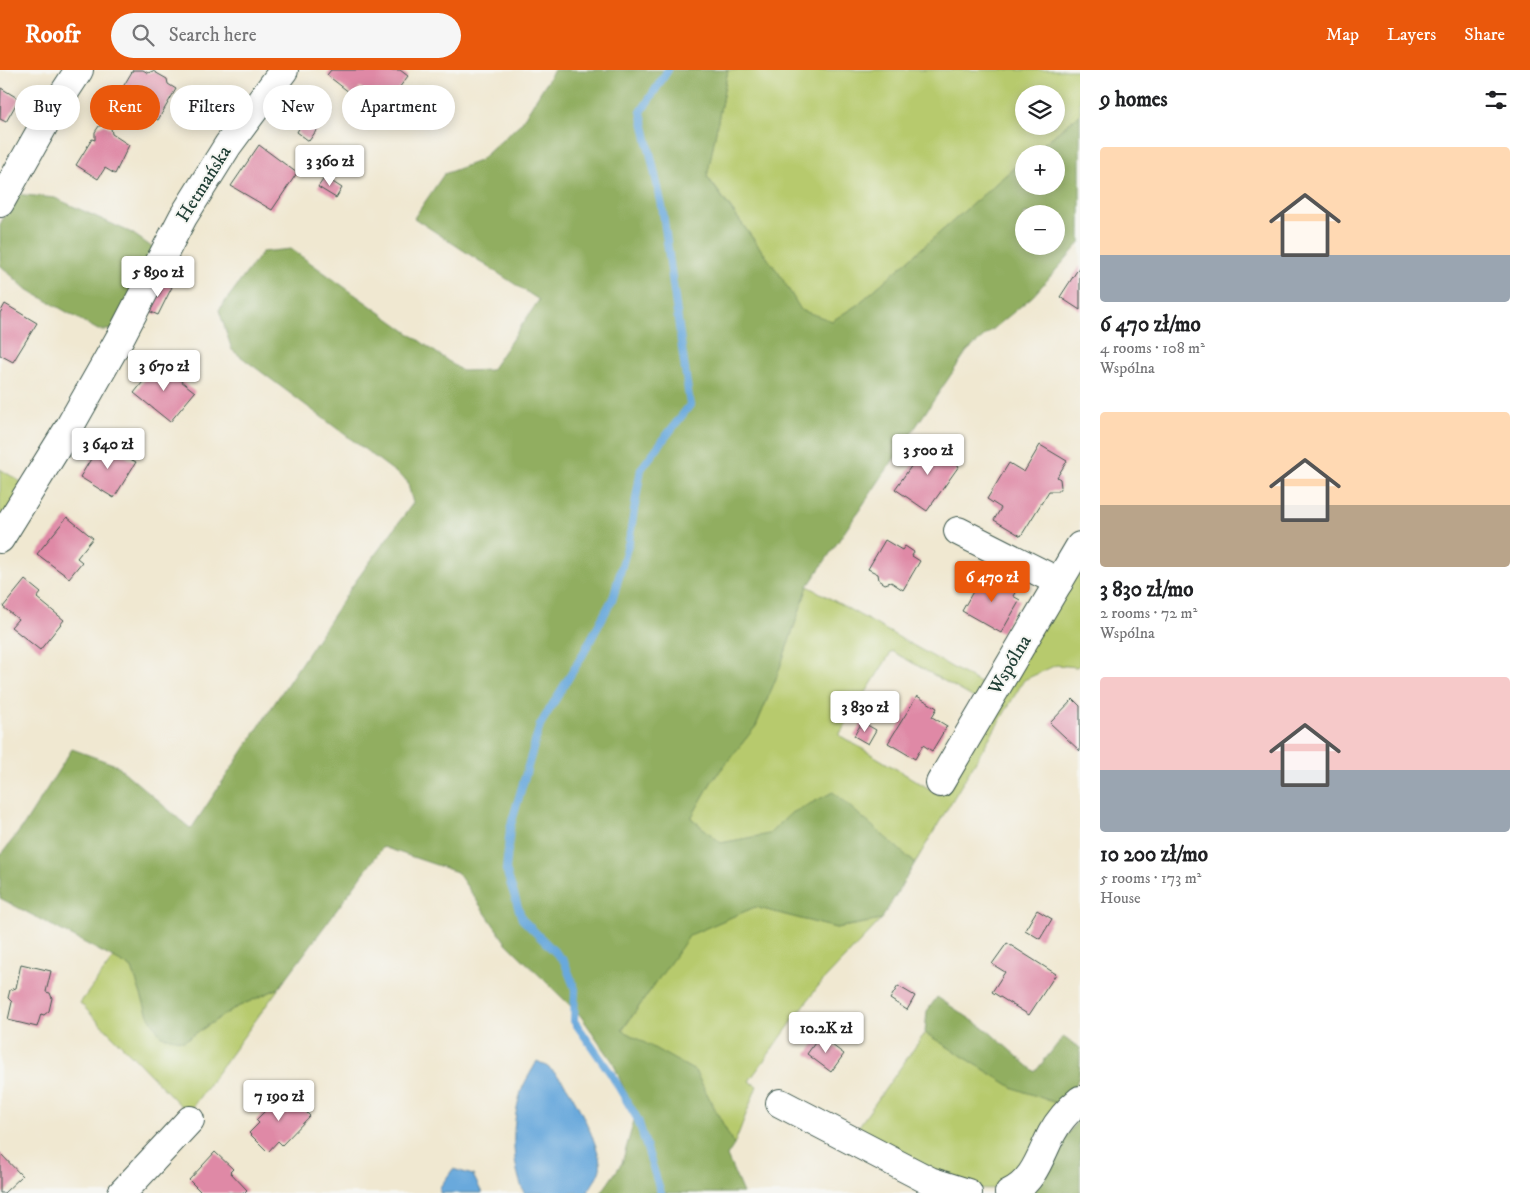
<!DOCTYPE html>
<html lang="en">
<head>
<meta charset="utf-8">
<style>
  :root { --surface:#fff; --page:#f6f6f6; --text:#202124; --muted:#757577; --accent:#ea580c }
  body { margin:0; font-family:"IM FELL DW Pica",serif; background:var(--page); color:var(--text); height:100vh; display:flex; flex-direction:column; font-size:19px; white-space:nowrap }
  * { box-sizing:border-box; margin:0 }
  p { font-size:16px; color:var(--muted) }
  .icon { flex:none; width:28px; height:28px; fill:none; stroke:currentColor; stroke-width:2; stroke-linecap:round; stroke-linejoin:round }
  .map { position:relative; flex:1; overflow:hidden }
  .side { display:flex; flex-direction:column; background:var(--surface); width:450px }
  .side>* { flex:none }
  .top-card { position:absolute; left:15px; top:15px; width:475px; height:45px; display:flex; gap:10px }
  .controls { position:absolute; left:1015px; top:15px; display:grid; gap:10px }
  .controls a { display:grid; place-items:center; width:50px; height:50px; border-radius:50%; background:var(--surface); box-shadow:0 2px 12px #0003; font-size:25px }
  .price { position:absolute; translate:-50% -42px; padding:0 11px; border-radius:5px; background:#fff; color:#222; font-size:16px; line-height:32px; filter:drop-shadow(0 1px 2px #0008) }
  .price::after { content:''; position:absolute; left:50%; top:30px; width:15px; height:11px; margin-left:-8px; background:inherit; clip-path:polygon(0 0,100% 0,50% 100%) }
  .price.active { background:var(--accent); color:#fff }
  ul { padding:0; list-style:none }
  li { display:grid; align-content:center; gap:10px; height:265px; padding:0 20px }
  li span { display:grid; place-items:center; height:155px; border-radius:5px; color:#555 }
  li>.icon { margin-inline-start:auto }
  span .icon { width:90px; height:90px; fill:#fffc; stroke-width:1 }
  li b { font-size:21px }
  h2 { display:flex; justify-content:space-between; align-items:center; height:60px; padding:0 20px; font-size:21px }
  .tag { padding:0 18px; border-radius:22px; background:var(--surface); box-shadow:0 2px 12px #0003; font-size:18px; line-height:45px }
  .tag.active { background:var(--accent); color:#fff }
  header { display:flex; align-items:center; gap:30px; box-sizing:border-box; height:70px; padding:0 25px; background:var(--accent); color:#fff }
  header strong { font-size:24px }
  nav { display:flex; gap:28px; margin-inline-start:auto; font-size:18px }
  .search { width:350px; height:45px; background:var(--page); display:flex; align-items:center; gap:12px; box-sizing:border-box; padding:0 18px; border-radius:28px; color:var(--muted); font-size:19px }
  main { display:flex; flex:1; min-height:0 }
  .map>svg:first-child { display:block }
  .green { fill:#b7ca6d; stroke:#6b8450; fill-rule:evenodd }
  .forest { fill:#91ae60; stroke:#58764a; fill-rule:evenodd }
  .water { fill:#69a9dc; stroke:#447388 }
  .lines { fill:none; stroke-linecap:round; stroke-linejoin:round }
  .stream { stroke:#69a9dc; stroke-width:8 }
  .building { fill:#df89a6 }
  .minor-casing { stroke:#3e574c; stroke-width:30 }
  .minor { stroke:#fff; stroke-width:28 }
  .labels { text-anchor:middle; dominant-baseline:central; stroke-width:4; stroke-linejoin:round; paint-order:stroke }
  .street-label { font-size:19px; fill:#1f3d34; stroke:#f6f6f2 }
</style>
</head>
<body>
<header>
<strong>Roofr</strong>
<div class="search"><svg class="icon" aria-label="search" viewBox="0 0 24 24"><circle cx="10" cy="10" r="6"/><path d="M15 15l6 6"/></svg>Search here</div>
<nav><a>Map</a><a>Layers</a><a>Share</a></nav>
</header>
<main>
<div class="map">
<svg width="1080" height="1123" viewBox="0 0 1080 1123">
  <rect width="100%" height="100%" fill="#f6f6f2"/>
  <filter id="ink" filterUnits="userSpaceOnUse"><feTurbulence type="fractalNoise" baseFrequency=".02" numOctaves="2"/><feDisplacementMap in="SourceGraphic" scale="10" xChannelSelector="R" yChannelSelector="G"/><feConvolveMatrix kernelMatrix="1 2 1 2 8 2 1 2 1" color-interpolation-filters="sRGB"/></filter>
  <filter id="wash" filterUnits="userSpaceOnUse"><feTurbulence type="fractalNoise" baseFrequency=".0096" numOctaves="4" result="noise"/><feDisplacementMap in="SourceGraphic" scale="20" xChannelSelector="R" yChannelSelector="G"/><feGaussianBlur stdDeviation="1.12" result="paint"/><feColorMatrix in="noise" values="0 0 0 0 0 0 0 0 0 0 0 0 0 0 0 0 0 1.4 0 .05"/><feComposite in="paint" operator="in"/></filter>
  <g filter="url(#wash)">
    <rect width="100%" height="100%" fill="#f0e8d1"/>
    <g class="green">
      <path d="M 728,0 L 1080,0 L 1080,44 L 1031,84 L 1024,84 L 1024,89 L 857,235 L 832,251 L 801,241 L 780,205 L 707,106 ZM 1024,24 L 1056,24 L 1056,56 L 1024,56 Z"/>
      <path d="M 0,399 L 26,415 L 0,455 Z"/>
      <path d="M 1080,488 L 1080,594 L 1077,597 L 1056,595 L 1024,610 L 915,793 L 833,723 L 790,744 L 770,764 L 721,773 L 691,748 L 712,711 L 756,656 L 777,606 L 808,516 L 987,617 L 979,631 L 892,581 L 839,665 L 940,725 Z"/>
      <path d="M 755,837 L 836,858 L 881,850 L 819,915 L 749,1011 L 757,1016 L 734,1075 L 695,1001 L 622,961 L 689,865 Z"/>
      <path d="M 114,887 L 132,898 L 148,945 L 184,971 L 233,939 L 279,918 L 188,1043 L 80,933 Z"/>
      <path d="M 925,963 L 1014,1018 L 1056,1033 C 1046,1055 1030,1106 1007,1115 C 996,1120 985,1119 973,1118 L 854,1063 Z"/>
    </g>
    <g class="forest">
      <path d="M 554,0 L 728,0 L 707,107 L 780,205 L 801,240 L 832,251 L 857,235 L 1024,89 L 1024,116 L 1056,116 L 1056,84 L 1031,84 L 1080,44 L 1080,173 L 1033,226 L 967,281 L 808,516 L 777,606 L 756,656 L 712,711 L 691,748 L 721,773 L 769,764 L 790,744 L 833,722 L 915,793 L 881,850 L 836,858 L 755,837 L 690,865 L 622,960 L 695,1001 L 734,1075 L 727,1086 L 743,1123 L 601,1123 L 622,1093 L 635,1047 L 613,992 L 580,945 L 506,873 L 457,802 L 383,777 L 279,918 L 233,939 L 184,971 L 161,966 L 148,945 L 132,898 L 0,828 L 0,786 L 24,755 L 72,679 L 116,695 L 191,759 L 355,512 L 413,433 L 407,411 L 232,280 L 219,240 L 262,182 L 291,179 L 462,301 L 491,300 L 539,230 L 414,148 L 444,104 L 479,91 L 521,53 ZM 1024,144 L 1056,144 L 1056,176 L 1024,176 Z"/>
      <path d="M 15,124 L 55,128 L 132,163 L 156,180 L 114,260 L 98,260 L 25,218 L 0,195 L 0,155 Z"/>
      <path d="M 937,927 L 987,960 L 1035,1002 L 1063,967 L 1080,978 C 1080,1012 1080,1015 1056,1033 L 1014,1018 L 925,963 L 927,941 Z"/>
      <path d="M 1080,1047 L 1080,1123 L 1025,1123 Z"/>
    </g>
    <g class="water">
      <path d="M 537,991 C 548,996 556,1003 564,1013 C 574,1025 604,1084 600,1099 C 598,1107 591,1116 587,1123 L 524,1123 C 511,1092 511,1054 521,1022 C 524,1012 532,1001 537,991 Z"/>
      <path d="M 453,1099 L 473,1105 L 482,1123 L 440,1123 L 440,1117 Z"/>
    </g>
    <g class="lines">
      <path class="stream" d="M 661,1123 L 638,1050 L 611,1004 L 574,951 L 575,919 L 564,891 L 522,849 L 506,800 L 510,758 L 540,655 L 582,586 L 613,528 L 629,471 L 641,399 L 690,335 L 662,136 L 641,42 L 668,0"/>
    </g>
    <g id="blocks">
      <g class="building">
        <path d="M 133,0 L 143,0 L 148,3 L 153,1 L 167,9 L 168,14 L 176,19 L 158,50 L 117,27 Z"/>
        <path d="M 331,0 L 400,0 L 408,6 L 390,30 L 382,33 L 360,17 L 354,26 L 327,5 Z"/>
        <path d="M 1,18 L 19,29 L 6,52 L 0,49 Z"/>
        <path d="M 319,29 L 332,38 L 309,71 L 297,62 L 302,53 L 301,52 L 303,49 L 304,50 Z"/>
        <path d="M 105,55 L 111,58 L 112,64 L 129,75 L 115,104 L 105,98 L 98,109 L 76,95 L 92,69 L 95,70 L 95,62 L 99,56 Z"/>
        <path d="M 259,75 L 297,103 L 272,140 L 231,116 Z"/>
        <path d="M 325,107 L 342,118 L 336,128 L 318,117 Z"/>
        <path d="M 1080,196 L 1080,240 L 1060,227 Z"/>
        <path d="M 158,211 L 172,217 L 158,245 L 144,239 Z"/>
        <path d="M 5,234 L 37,253 L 13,292 L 0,285 L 0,243 Z"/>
        <path d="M 158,293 L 195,322 L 170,352 L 134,323 Z"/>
        <path d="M 937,372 L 950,381 L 946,387 L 959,396 L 927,441 L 895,419 L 927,374 L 933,378 Z"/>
        <path d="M 100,374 L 136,392 L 114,428 L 80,407 Z"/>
        <path d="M 1040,375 L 1067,391 L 1057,407 L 1060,409 L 1061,417 L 1058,421 L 1049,421 L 1021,466 L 994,450 L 1001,438 L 987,429 L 1009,393 L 1024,402 Z"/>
        <path d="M 67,447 L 93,468 L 77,488 L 82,492 L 69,508 L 37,484 Z"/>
        <path d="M 885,470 L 902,480 L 905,476 L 914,482 L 912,486 L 920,491 L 903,520 L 891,512 L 885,514 L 879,510 L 878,504 L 868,499 Z"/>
        <path d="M 984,502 L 1016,521 L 1013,526 L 1020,530 L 1001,563 L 962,541 Z"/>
        <path d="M 25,510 L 41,523 L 37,528 L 64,550 L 40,580 L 11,557 L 18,549 L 3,537 Z"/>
        <path d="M 917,626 L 937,638 L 932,647 L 947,656 L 932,681 L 923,675 L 915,689 L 888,673 Z"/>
        <path d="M 1073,629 L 1080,636 L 1080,681 L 1050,653 Z"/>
        <path d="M 862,652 L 876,660 L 868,674 L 854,666 Z"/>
        <path d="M 1037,840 L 1052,849 L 1040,869 L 1025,860 Z"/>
        <path d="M 1007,873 L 1056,904 L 1029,945 L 992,922 L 1005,902 L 992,894 Z"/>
        <path d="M 21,894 L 51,901 L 46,922 L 50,923 L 52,928 L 49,941 L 44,945 L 41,944 L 37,957 L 8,950 L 12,932 L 8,928 L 10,920 L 16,918 Z"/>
        <path d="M 898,916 L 915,926 L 907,940 L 890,929 Z"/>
        <path d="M 820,966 L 844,984 L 831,1002 L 807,984 Z"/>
        <path d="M 285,1021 L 310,1046 L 282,1075 L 278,1071 L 268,1082 L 249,1063 L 259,1053 L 256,1050 Z"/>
        <path d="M 215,1082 L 233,1099 L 230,1102 L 247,1120 L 244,1123 L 202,1123 L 189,1110 Z"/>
        <path d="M 0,1083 L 22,1106 L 4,1123 L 0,1123 Z"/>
      </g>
    </g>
  </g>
  <g filter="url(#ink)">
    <use href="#blocks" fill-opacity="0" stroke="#3e574c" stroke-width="1"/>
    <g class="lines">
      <g class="minor-casing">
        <g id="minor">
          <path d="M 0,133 L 49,46 L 79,0"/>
          <path d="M 958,461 L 1059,512"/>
          <path d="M 0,469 L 70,356 L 121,266 L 183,147 L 228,75 L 284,0"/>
          <path d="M 940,713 L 1080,476"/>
          <path d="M 780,1033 L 930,1111 L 968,1123"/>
          <path d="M 122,1123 L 190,1050"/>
          <path d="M 1009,1123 C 1034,1112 1040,1086 1052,1063 C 1059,1050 1069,1039 1080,1030"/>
        </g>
      </g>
      <use href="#minor" class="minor"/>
    </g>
  </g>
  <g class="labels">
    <g class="street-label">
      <text transform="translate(204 114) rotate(-58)">Hetmańska</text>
      <text transform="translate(1010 595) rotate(-59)">Wspólna</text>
    </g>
  </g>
</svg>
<div class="controls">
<a><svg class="icon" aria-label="layers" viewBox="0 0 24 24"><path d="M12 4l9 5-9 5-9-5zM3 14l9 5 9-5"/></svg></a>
<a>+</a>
<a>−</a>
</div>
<b class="price" style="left:330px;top:117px">3 360 zł</b>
<b class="price" style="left:158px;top:228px">5 890 zł</b>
<b class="price" style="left:164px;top:322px">3 670 zł</b>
<b class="price" style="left:108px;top:400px">3 640 zł</b>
<b class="price" style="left:928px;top:406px">3 500 zł</b>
<b class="price active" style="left:992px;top:533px">6 470 zł</b>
<b class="price" style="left:865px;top:663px">3 830 zł</b>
<b class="price" style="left:826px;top:984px">10.2K zł</b>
<b class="price" style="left:279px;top:1052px">7 190 zł</b>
<div class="top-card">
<a class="tag">Buy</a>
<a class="tag active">Rent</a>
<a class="tag">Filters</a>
<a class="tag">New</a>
<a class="tag">Apartment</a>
</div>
</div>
<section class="side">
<h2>9 homes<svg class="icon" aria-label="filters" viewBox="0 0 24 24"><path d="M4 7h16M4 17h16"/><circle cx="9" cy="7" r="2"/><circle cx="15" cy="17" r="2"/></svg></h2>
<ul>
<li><span style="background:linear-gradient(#ffd9b3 70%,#9aa5b1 0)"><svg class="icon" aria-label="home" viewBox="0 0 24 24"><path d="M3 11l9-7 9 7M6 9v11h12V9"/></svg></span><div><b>6 470 zł/mo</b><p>4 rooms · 108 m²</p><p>Wspólna</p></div></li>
<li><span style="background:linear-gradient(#ffd9b3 60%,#b9a48a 0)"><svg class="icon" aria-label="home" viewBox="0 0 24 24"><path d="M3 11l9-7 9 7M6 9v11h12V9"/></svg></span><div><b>3 830 zł/mo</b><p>2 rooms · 72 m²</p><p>Wspólna</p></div></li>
<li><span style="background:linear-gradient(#f6c9c9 60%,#9aa5b1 0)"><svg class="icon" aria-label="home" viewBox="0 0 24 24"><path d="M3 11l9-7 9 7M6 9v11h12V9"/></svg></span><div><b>10 200 zł/mo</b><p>5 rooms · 173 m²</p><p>House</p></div></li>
</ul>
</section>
</main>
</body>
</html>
